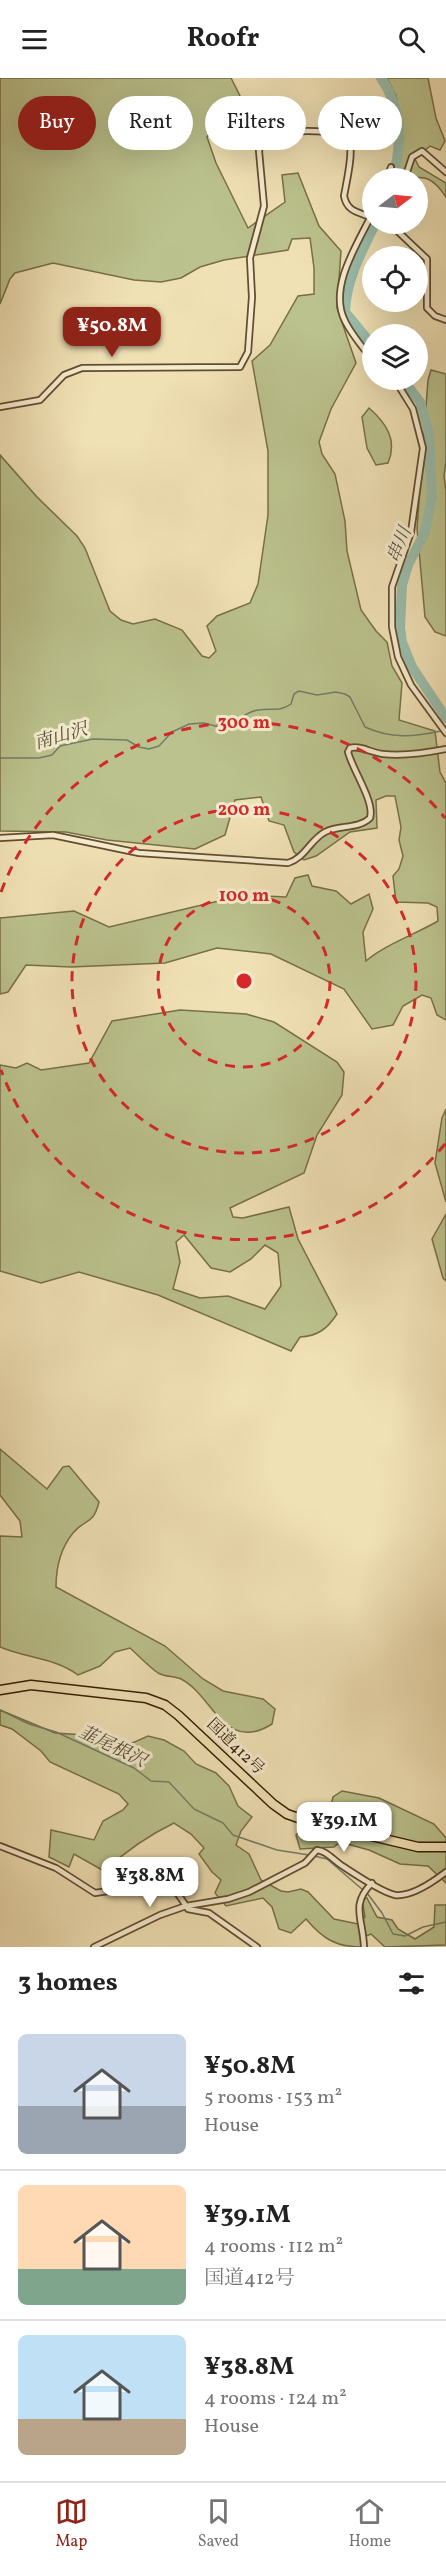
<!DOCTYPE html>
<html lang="en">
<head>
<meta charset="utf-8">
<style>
  :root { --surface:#fff; --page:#f6f6f6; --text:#222; --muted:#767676; --line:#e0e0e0; --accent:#8f2418 }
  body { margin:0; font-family:Vollkorn,"Noto Serif JP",serif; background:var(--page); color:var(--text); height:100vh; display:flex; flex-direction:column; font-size:22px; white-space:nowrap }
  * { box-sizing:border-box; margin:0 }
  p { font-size:20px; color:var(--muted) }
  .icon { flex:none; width:33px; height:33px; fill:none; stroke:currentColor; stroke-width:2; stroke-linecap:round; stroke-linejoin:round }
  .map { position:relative; height:1869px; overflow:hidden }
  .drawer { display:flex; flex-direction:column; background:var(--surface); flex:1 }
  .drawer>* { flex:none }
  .hud { position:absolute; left:18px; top:18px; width:411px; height:54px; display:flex; gap:12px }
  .needle { width:39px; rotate:74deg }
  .fabs { position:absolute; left:362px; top:90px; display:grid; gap:12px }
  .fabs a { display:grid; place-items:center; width:66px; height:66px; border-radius:50%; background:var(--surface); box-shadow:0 6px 24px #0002; font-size:30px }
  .price { position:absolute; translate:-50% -51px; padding:0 14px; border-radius:12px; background:#fff; color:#222; font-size:20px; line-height:39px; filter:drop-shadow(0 2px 3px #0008) }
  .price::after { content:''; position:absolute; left:50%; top:36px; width:18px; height:14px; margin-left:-9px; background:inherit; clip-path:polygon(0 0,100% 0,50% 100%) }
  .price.current { background:var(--accent); color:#fff }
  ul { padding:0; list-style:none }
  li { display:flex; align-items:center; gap:18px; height:150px; padding:0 18px }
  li+li { border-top:2px solid var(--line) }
  li span { display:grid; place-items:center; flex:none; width:168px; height:120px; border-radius:9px; color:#555 }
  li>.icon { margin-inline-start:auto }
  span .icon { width:72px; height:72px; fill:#fffc; stroke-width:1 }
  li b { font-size:26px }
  h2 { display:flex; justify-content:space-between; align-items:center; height:72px; padding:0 18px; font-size:26px }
  .chip { padding:0 21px; border-radius:27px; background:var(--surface); box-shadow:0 6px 24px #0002; font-size:21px; line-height:54px }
  .chip.current { background:var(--accent); color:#fff }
  header { display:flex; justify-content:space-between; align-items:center; height:78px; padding:0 18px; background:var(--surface); font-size:27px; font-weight:700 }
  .dock { display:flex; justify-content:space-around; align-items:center; height:84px; border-top:2px solid var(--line); background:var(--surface); font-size:16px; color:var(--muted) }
  .dock a { display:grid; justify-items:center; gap:3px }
  .dock .current { color:var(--accent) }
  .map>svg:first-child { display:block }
  .green { fill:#bbc28d; stroke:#786f48; stroke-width:1.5; fill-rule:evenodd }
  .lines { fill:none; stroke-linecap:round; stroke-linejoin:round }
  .stream { stroke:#727d69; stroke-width:1.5 }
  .river { stroke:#9abead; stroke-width:10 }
  .street-casing { stroke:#644d30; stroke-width:8 }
  .highway-casing { stroke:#361c04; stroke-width:11 }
  .street { stroke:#f5eccf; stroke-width:4.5 }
  .highway { stroke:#f0e1b5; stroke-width:8 }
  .ring { fill:none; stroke:#d62828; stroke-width:3; stroke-dasharray:10 8 }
  .labels { text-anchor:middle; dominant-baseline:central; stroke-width:6; stroke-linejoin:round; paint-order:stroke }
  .street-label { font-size:16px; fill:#361c04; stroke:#f5eccf }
  .water-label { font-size:18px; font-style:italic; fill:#544d37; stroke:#f5eccf }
  .centre { fill:#d62828; stroke:#f5eccf; stroke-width:3 }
  .ring-label { font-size:18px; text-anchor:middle; font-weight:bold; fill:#d62828; stroke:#f5eccf; stroke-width:6; stroke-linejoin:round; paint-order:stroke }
</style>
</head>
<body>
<header><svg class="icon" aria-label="menu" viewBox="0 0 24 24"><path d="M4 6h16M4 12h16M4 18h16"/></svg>Roofr<svg class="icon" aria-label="search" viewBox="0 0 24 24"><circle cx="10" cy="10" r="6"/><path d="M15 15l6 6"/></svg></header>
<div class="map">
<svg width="446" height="1869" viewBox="0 0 446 1869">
  <rect width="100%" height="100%" fill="#f0e1b5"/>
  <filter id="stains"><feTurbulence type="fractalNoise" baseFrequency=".00333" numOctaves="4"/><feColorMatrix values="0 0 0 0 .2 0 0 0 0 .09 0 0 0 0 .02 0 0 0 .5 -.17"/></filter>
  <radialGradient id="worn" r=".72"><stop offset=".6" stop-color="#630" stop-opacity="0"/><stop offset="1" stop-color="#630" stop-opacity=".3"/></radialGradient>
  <g class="green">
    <path d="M 0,0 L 231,0 L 246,30 L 232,47 L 215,49 L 207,59 L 216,85 L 248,150 L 285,124 L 282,97 L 298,95 L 319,148 L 341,173 L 337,230 L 356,285 L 331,331 L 319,364 L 322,376 L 335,396 L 345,443 L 347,473 L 361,532 L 376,553 L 387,564 L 392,588 L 402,605 L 399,642 L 435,653 L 440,694 L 446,705 L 446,942 L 437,937 L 431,920 L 422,917 L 403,928 L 393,947 L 372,951 L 344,911 L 271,876 L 217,870 L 165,885 L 71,889 L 26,887 L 8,914 L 0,916 L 0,840 L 74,833 L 109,849 L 244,817 L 286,819 L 295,800 L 308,797 L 312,808 L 336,813 L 351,826 L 369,816 L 373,831 L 363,854 L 366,883 C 384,867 416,856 438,843 L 437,829 L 428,825 L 396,824 L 393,798 L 399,791 L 403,778 L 399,762 L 401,749 L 395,718 L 386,718 L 376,722 L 377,750 L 350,754 L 316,778 L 304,782 L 294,774 L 284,747 L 269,743 L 261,719 L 235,722 L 225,757 L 195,771 L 107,762 L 66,754 L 0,753 L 0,377 L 37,419 L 77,458 L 85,470 L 110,533 L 121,542 L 133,546 L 155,541 L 182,552 L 202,578 L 209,580 L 216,573 L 207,548 L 217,538 L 250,525 L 258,506 L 268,437 L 268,373 L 252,283 L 270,267 L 298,218 L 314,216 L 314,190 L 310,160 L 292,161 L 288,172 L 224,182 L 200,189 L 181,200 L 161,204 L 134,202 L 53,185 L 15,195 L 10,201 L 0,226 Z"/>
    <path d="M 387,0 L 428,0 L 436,40 L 445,63 L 440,72 L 430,68 L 415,81 L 419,89 L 446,105 L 446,119 C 429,93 420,100 393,100 L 403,60 L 396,18 Z"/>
    <path d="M 431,292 L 446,296 L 446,383 L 444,398 L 446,413 L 446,558 L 435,554 L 425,539 L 417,450 L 428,302 Z"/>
    <path d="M 369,330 C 386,345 398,362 388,385 L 376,387 L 367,370 L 362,339 Z"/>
    <path d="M 180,932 L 246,936 L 274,944 L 337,984 L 344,994 L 342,1017 L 317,1057 L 304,1095 L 230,1130 L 233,1139 L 243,1140 L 289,1129 L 298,1161 L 337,1236 C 327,1251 318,1258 300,1259 L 291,1273 L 158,1217 L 79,1194 L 41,1205 L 0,1193 L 0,987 L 16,990 L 27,985 L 41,992 L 89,985 L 112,943 ZM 184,1157 L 211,1190 L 230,1194 L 251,1181 L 265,1167 L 278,1175 L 281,1208 L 265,1231 L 228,1218 L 200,1220 L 173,1211 L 180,1184 L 176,1164 Z"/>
    <path d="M 446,1031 L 446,1124 L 435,1085 L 442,1040 Z"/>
    <path d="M 446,1136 L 446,1203 L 443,1200 L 432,1161 Z"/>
    <path d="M 0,1371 L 47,1411 L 63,1389 L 69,1388 L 99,1424 C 93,1448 85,1440 73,1455 C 60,1471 56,1489 56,1509 L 165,1568 L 203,1601 L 223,1613 L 263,1621 L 275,1631 L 272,1646 C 224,1676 213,1617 181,1601 C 174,1598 165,1599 158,1595 C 148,1588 139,1578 130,1570 L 115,1574 L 100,1588 L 78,1597 C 56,1580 25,1580 0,1569 L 0,1458 L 22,1459 L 20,1443 L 0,1417 Z"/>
    <path d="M 0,1632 L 55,1655 L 85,1657 L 98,1661 L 106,1671 L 124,1679 L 132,1665 L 148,1658 L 164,1662 L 184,1673 L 196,1686 L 216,1695 L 229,1708 L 238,1728 L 252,1739 L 241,1753 L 236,1767 L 249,1776 L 261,1802 L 281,1813 L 288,1814 L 301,1811 L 308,1814 L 334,1841 L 358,1846 L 365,1839 L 362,1821 L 367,1820 L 377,1839 L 392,1842 L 398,1851 L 415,1861 L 434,1849 L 435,1827 L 446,1827 L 446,1867 L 385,1869 L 371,1856 L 361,1860 L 362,1869 C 336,1869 323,1861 306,1841 L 291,1855 L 279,1851 L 272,1829 L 263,1820 L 226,1828 L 215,1815 L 221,1802 L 212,1794 L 199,1776 L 204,1770 L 191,1756 L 174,1745 C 147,1758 126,1773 104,1793 L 74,1776 L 69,1789 L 49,1779 L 51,1752 L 94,1762 L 103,1743 L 123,1732 L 128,1726 L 119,1716 L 50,1684 L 41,1673 L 12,1651 L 0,1647 Z"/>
    <path d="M 342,1713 L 379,1720 L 434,1746 L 446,1760 L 446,1805 L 428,1788 L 400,1786 L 369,1772 L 340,1764 L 334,1769 L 300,1771 L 296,1757 L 307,1747 L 332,1755 L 329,1737 L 333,1719 Z"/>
  </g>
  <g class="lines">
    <g class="stream">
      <path d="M 383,3 L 387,0"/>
      <path d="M 0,680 L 39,680 L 52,677 L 60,668 L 93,661 L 127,662 L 139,669 L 149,671 L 159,668 L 172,654 L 189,646 L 204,645 L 223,650 C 235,646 244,634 258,632 C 271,630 280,634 291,626 L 294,616 L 299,613 L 317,617 L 336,614 L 345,616 L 350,619 L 365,649 C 391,661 414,659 441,653"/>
      <path d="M 0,1632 L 29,1646 L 56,1654 L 134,1690 L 151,1703 L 169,1704 L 194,1731 L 223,1745 L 233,1757 L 277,1772 L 309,1777"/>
      <path d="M 314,1778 L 327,1781 L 363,1812"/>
      <path d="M 367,1815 L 382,1835 L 393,1856 L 405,1858 L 423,1849 L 446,1844"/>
    </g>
    <g class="river">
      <path d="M 381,0 C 402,29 402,67 393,100"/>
      <path d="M 372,267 L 345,234 C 346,202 361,175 375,146"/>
      <path d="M 403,302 L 420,324 L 429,355 L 432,419 L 425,454 L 408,487 L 402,507 L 400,550 L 402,564 L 412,589 L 446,640"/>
    </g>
    <g class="street-casing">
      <g id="street">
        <path d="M 387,100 L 391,89"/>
        <path d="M 405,100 L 412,79 L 422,73 L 446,94"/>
        <path d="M 371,138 C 357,167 328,210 345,243 C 352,257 362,269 372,281"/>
        <path d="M 390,146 L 427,181 L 427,230 L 435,238 L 446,242"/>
        <path d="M 395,302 L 413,331 L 423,370 L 411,454 L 392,509 L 392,549 L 398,579 L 411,607 L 446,655"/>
        <path d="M 0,329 L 40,322 L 64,297 L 82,290 L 240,289 L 248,274 L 252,219 L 250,180 L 264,128 L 259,73 C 260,68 261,64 265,61 C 276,51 341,49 349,63 C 354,74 346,106 344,118 C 347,134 359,134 372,140"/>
        <path d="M 0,760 L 53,757 L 139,775 L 288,785 C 305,780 310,762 325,754 C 339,747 359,751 370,740 C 375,724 353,693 348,674 L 350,670 C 360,667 372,675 383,676 C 403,678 426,675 446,671"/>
        <path d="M 0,1768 L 56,1790 L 95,1815 L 115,1812 L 140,1791 C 164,1791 177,1814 188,1831 L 209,1835 L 257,1869"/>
        <path d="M 94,1869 L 160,1837 L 186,1828 L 228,1821 L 249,1814 L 305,1785 L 317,1772 C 327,1773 332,1781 341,1787 C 353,1795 381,1814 395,1817 C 412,1819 433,1804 446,1794"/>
        <path d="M 364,1869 C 363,1840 350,1827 372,1805"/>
      </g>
    </g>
    <g class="highway-casing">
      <path id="highway" d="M 0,1612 L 31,1607 L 146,1620 L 165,1627 L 178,1637 L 273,1726 L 287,1736 L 304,1742 L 418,1769 L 446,1769"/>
    </g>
    <use href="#street" class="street"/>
    <use href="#highway" class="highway"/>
  </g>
  <g class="ring">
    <circle cx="244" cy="903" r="86"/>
    <circle cx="244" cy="903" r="172"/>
    <path d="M445 1066A259 259 0 0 1 1 992M1 814A259 259 0 0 1 445 740"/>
  </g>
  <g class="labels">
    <g class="street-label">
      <text transform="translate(235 1669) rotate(44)">国道412号</text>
    </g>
    <g class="water-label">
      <text transform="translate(400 467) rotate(-68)">串川</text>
      <text transform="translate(61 659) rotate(-16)">南山沢</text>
      <text transform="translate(112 1669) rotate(26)">韮尾根沢</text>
    </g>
  </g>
  <circle cx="244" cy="903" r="9" class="centre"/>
  <g class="ring-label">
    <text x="244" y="650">300 m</text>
    <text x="244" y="737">200 m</text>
    <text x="244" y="823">100 m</text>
  </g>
  <rect width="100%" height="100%" filter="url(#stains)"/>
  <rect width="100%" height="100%" fill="url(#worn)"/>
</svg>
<div class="fabs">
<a><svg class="needle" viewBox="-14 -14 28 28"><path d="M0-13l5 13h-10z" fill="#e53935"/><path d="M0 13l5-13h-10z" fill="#767676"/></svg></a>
<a><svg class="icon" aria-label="locate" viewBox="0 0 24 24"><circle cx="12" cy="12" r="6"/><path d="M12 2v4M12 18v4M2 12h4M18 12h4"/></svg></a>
<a><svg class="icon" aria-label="layers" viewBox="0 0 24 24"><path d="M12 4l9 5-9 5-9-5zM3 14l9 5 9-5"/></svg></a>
</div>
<b class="price current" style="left:112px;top:280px">¥50.8M</b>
<b class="price" style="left:344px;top:1775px">¥39.1M</b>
<b class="price" style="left:150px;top:1830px">¥38.8M</b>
<div class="hud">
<a class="chip current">Buy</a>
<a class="chip">Rent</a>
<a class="chip">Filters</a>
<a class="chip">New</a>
</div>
</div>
<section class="drawer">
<h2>3 homes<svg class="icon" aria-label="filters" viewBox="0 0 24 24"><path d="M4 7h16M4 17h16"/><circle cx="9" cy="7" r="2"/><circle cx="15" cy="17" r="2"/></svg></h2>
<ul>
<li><span style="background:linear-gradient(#c9d6e8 60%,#9aa5b1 0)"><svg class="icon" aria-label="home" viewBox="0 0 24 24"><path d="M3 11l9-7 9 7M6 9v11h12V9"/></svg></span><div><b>¥50.8M</b><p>5 rooms · 153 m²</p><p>House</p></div></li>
<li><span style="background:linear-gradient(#ffd9b3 70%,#7fa58c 0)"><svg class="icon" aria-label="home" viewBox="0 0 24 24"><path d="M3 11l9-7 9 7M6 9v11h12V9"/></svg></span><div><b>¥39.1M</b><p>4 rooms · 112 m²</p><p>国道412号</p></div></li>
<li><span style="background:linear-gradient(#bfe0f5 70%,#b9a48a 0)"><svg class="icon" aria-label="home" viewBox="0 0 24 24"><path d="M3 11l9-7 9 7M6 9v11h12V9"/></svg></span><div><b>¥38.8M</b><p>4 rooms · 124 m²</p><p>House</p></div></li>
</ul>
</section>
<nav class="dock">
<a class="current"><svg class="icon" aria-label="map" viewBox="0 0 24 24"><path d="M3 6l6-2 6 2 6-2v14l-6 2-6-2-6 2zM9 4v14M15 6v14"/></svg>Map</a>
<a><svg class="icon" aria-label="saved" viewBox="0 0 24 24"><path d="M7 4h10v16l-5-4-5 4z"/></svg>Saved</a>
<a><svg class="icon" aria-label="home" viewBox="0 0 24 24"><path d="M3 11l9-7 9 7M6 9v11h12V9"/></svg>Home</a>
</nav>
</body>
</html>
